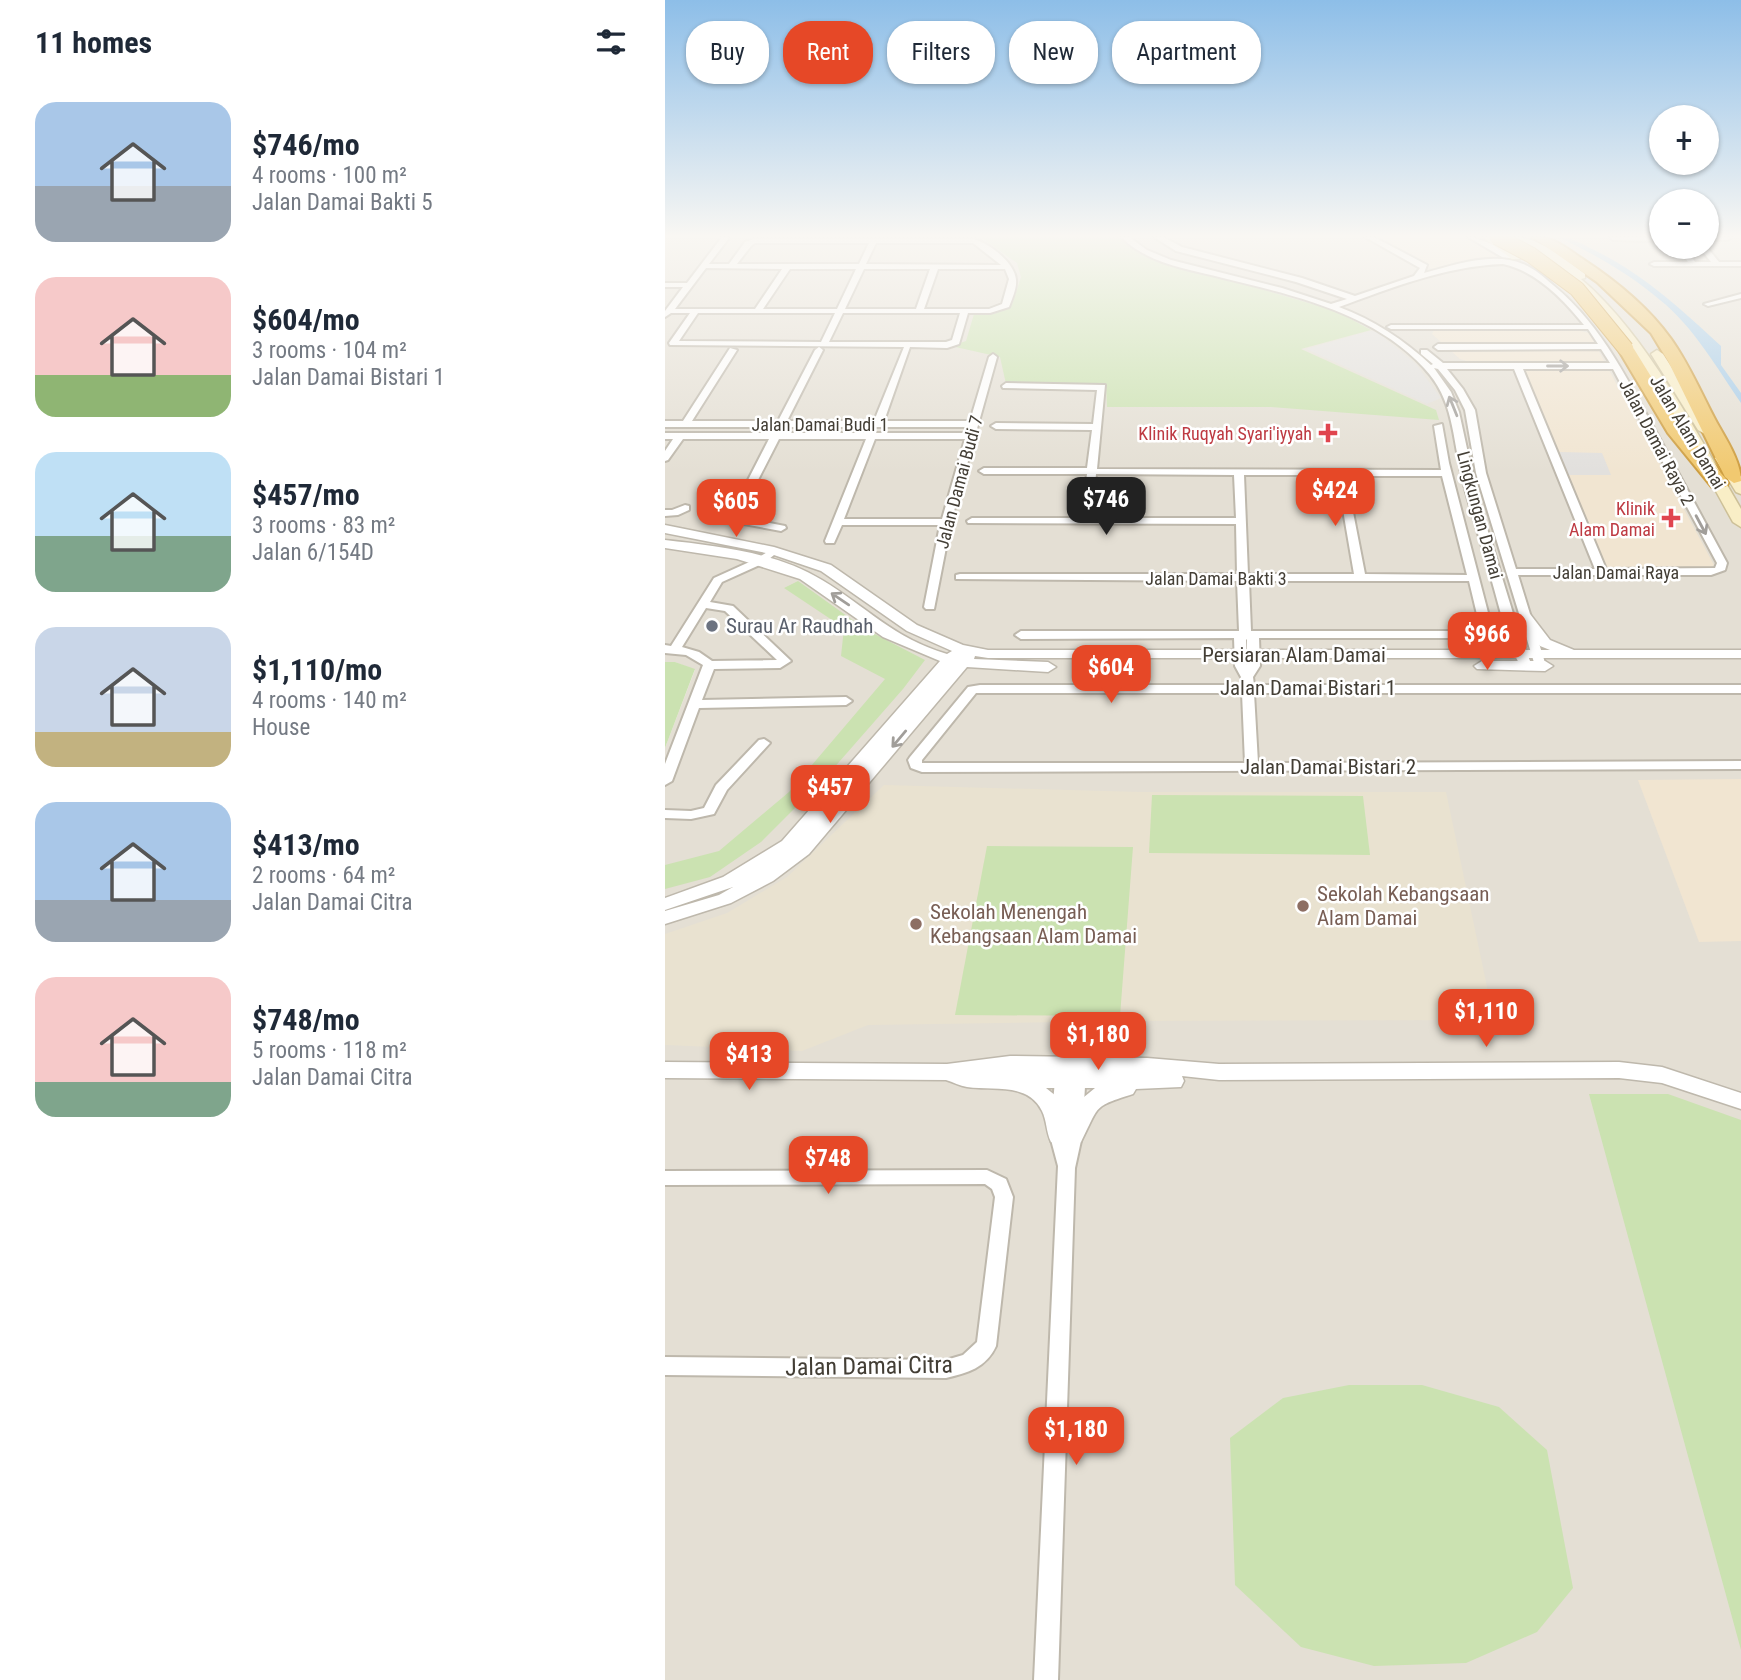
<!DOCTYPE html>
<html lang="en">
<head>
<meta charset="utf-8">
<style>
  :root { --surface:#fff; --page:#f6f6f7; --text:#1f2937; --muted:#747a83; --accent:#e64827 }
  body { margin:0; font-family:"Roboto Condensed",sans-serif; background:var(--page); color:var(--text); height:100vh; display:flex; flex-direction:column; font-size:26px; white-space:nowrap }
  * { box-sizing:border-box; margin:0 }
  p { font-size:23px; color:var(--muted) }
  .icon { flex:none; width:38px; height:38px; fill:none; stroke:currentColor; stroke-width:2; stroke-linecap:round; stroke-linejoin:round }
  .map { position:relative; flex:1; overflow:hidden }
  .panel { display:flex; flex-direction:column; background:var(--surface); width:665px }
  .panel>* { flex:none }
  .guide { position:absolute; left:21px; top:21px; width:665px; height:63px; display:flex; gap:14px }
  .buttons { position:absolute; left:984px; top:105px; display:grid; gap:14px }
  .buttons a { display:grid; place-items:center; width:70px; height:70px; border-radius:50%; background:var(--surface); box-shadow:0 2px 5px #0004; font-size:35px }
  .price { position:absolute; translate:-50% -60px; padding:0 16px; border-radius:14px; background:var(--accent); color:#fff; font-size:23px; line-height:46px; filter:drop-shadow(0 2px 4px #0008) }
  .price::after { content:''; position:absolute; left:50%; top:42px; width:21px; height:16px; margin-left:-10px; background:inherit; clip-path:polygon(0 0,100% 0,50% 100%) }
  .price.selected { background:#222; color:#fff }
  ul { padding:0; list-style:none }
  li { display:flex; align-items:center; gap:21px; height:175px; padding:0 35px }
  li span { display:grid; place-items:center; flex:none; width:196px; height:140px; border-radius:21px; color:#555 }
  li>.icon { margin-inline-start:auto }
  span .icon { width:84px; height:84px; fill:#fffc; stroke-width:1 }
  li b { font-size:30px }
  h2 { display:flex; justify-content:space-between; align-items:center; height:84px; padding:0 35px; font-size:30px }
  .tag { padding:0 24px; border-radius:28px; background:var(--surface); box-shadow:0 2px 5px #0004; font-size:24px; line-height:63px }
  .tag.selected { background:var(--accent); color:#fff }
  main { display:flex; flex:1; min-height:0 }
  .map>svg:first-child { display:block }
  .residential { fill:#e4dfd4 }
  .commercial { fill:#f1e5d1 }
  .education { fill:#e9e2d0 }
  .green { fill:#cbe2b1 }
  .parking { fill:#e2e0dd }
  .water { fill:#a6cce9 }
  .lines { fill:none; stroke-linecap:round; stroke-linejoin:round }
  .minor-casing { stroke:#beb8ac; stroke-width:4 }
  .tertiary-casing { stroke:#beb8ac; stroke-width:3 }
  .secondary-casing { stroke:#cdc098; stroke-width:3 }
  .motorway-casing { stroke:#ce9e41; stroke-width:4 }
  .minor { fill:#fff; fill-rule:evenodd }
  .tertiary { fill:#fff; fill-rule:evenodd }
  .secondary { fill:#f9eec6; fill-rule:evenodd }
  .motorway { fill:#f1c970; fill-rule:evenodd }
  .motorway-bridge-casing { stroke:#ce9e41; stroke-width:17; stroke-linecap:butt }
  .motorway-bridge { stroke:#f1c970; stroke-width:15 }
  .oneway { stroke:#a19e9a }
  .health-dot { fill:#e0444e; stroke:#fff; stroke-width:2.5 }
  .worship-dot { fill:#6b7280; stroke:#fff; stroke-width:2.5 }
  .education-dot { fill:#8d6e63; stroke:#fff; stroke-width:2.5 }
  .labels { text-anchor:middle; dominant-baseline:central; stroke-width:5; stroke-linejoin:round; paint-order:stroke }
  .far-street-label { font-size:18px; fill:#433e35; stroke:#fff }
  .far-health-label { font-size:18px; fill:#be3a42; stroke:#fff; text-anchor:end }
  .worship-label { font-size:21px; fill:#5b616d; stroke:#fff; text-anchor:start }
  .street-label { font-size:21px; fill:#433e35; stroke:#fff }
  .education-label { font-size:21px; fill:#785e54; stroke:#fff; text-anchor:start }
  .near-street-label { font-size:24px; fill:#433e35; stroke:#fff }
</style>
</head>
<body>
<main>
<section class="panel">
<h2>11 homes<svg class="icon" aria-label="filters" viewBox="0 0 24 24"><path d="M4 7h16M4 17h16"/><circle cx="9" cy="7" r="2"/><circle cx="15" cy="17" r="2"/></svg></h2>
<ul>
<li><span style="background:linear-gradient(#a9c7e8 60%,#9aa5b1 0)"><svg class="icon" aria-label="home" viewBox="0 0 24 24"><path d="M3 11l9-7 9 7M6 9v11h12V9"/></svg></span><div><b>$746/mo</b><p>4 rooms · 100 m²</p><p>Jalan Damai Bakti 5</p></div></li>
<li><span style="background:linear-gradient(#f6c9c9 70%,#8fb573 0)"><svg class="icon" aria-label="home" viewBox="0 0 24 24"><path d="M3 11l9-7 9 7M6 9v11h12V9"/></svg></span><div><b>$604/mo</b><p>3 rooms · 104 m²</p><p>Jalan Damai Bistari 1</p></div></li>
<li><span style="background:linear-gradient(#bfe0f5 60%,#7fa58c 0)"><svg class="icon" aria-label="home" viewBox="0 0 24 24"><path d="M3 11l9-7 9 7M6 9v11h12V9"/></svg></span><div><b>$457/mo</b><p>3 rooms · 83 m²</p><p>Jalan 6/154D</p></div></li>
<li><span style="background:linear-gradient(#c9d6e8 75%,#c2b280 0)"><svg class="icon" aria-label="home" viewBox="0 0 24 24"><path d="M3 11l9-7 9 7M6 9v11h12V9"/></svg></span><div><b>$1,110/mo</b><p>4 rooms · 140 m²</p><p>House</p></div></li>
<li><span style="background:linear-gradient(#a9c7e8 70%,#9aa5b1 0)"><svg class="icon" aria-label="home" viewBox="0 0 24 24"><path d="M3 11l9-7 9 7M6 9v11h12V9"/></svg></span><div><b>$413/mo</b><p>2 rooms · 64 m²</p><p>Jalan Damai Citra</p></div></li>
<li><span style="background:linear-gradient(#f6c9c9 75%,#7fa58c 0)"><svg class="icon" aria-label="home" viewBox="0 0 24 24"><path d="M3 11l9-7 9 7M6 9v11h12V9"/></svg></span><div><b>$748/mo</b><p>5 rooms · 118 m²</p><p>Jalan Damai Citra</p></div></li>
</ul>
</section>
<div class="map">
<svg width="1076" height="1680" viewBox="0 0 1076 1680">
  <rect width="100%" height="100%" fill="#f1ede5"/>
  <path class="residential" d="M 0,237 L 996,237 L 996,247 L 1041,247 L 1041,237 L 1073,237 L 1076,239 L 1076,1680 L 0,1680 L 0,748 L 30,670 L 10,662 L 0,662 Z"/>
  <g class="commercial">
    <path d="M 707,237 L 801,237 L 837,256 L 771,269 L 761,267 Z"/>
    <path d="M 770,328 L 907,329 L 924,333 L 1049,565 L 1043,569 L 941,568 L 855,364 L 811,364 L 795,359 L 767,334 Z"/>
    <path d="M 1076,779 L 1076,941 L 1034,942 L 973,780 Z"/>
  </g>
  <path class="education" d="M 219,785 L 476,792 L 781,792 L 829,1020 L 466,1021 L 203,1025 L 137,1051 L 0,1045 L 0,934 L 62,913 L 122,877 Z"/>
  <g class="green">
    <path d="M 276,237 L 455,237 L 483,256 L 671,311 L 706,330 L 636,349 L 771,410 L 774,420 L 606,407 L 442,407 L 441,386 L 341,384 L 335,357 L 286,346 L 301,341 L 309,314 L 329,314 L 347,305 L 356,277 L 352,263 L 317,238 Z"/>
    <path d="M 133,581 L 200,629 L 260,660 L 238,689 L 160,778 L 96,842 L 45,877 L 0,889 L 0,865 L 54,851 L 124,792 L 220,679 L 176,656 L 179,628 L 119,588 Z"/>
    <path d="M 0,662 L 10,662 L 30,669 L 0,748 Z"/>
    <path d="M 487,795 L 698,796 L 705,855 L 484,853 Z"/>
    <path d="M 322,846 L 468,847 L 455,1016 L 290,1015 Z"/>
    <path d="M 924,1094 L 1003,1094 L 1076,1120 L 1076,1650 Z"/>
    <path d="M 684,1385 L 757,1385 L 834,1407 L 882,1450 L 908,1588 L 872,1632 L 801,1663 L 709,1666 L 636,1647 L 570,1585 L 565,1438 L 618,1398 Z"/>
  </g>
  <g class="parking">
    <path d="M 705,331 L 712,332 L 751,364 L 776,398 L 762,404 L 641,349 Z"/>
    <path d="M 894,452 L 937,453 L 946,475 L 903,475 Z"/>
  </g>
  <path class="water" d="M 893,237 C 906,237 917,244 929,250 C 978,274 1016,309 1056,346 L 1056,365 L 1076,393 L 1076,403 C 1052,368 1028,326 995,300 C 965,274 929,254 893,237 Z"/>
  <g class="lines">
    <g class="minor-casing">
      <g id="minor">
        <path d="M 57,237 L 64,238 L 44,264 L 64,264 L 80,242 L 89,239 L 309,239 C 325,244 350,263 351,280 C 352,288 347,299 344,307 L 325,313 L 303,313 L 294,344 L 282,348 L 245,347 L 219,421 L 305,421 L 324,357 L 328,354 L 332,357 L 286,522 L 269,609 L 261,609 L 259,607 L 275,525 L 177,525 L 169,543 L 161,543 L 160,541 L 201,439 L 114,439 L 74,517 L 120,526 L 121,528 L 116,531 L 68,522 L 63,519 L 104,439 L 18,439 L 3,460 L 0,461 L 0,451 L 8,439 L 0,439 L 0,433 L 107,433 L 110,427 L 0,427 L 0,421 L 18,421 L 65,348 L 72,350 L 27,421 L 113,421 L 150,350 L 154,347 L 158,350 L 122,421 L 209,421 L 239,347 L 5,345 L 4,343 L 25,313 L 6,313 L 0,317 L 0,311 L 18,287 L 0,287 L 0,283 L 22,283 ZM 90,243 L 204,243 L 194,264 L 72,264 L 86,246 ZM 211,243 L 308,243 L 336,265 L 201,264 ZM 41,268 L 117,269 L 90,309 L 10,309 ZM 125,269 L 191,269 L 172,309 L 98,309 ZM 199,269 L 265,269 L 251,309 L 180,309 ZM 273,269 L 340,269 L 344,279 L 337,304 L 324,309 L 259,309 ZM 33,313 L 170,313 L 156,342 L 14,341 ZM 178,313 L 295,313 L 287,340 L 281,342 L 164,342 ZM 120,427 L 303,427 L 302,433 L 116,433 ZM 210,439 L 300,439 L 277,519 L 179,519 Z"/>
        <path d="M 456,237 L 464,237 L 482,250 L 506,260 L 617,288 L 666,304 L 682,299 L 631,282 L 511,251 L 489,237 L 498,237 L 517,247 L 637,278 L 690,296 L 749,276 L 755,268 L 700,237 L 709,237 L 762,265 L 759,273 C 789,265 828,251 858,264 C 869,268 879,277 888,285 C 939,327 965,385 996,441 C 1018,482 1040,522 1062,563 L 1060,570 L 1046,575 L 853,575 L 881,666 L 875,670 L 871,669 L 811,473 L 800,410 L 790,390 L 773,369 L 769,368 L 786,392 L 794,412 L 813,499 L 854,633 L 867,666 L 861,670 L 857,669 C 841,641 835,608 826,578 C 817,544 805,511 797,476 C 787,437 789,399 759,368 C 709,313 628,295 558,278 C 523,269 483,264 456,237 ZM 838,264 C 871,271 898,299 919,325 L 726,325 L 722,327 L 726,329 L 923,329 L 933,344 L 773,344 L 769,347 L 773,350 L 936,349 L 945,363 L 778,363 L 762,350 L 756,350 L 756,354 L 768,364 L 766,365 C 739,340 709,320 674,307 C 726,288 781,266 838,264 ZM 782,369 L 849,369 L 930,569 L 851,569 L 821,473 L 810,410 L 798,389 ZM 858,369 L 948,369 L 1052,563 L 1050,568 L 941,569 Z"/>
        <path d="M 803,237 C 814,237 844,252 855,257 L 851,259 L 837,257 Z"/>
        <path d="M 945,237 L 996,237 L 996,241 L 948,240 Z"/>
        <path d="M 1041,237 L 1065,237 L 1066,238 L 1062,240 L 1041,240 Z"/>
        <path d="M 1041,246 L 1054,262 L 1076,262 L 1076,266 L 989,266 L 985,264 L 989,262 L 1023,262 L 1013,247 L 1020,247 L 1030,262 L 1046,262 L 1034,247 Z"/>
        <path d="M 1076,294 L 1076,298 L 1043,306 L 1039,304 Z"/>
        <path d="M 341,383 L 440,385 L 432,469 L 776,470 L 769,426 L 777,424 L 784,463 L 827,628 L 814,638 L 594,638 L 595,666 L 588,677 L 589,685 L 1076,685 L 1076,693 L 589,693 L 593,763 L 1076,761 L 1076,769 L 257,772 L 246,768 L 243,760 L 245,757 L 303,687 L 315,685 L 576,685 L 576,677 L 570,666 L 569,638 L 356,639 L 350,635 L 356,631 L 574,631 L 572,581 L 291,579 L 291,575 L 295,574 L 572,574 L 571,524 L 303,523 L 302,521 L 307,518 L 416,518 L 422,474 L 319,474 L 314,471 L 319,468 L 422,468 L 427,430 L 331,429 L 326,426 L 331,423 L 428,424 L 432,390 L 338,388 L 337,386 ZM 431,474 L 569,475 L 571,518 L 427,518 ZM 579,475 L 672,475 L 689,574 L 583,574 ZM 681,476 L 777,476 L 802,575 L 700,574 ZM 584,581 L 804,581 L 815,627 L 811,631 L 586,631 ZM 581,639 L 582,640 L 582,667 L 582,666 ZM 311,693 L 577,693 L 580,763 L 257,763 L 257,760 Z"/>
        <path d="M 20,505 L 24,506 L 24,510 L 13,515 L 0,516 L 0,510 L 7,510 Z"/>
        <path d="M 109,548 L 114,551 L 99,563 L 57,582 L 45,602 L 68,606 L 126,661 L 115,668 L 49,669 L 37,700 L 181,697 L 187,701 L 181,705 L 34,708 L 7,781 L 0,785 L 0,764 L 38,665 L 21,655 L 0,653 L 0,645 L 6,646 L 49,578 L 91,559 ZM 41,608 L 60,611 L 112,660 L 47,661 L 34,652 L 17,647 Z"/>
        <path d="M 99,739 L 105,743 L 62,790 L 49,814 L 26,819 L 0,818 L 0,810 L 26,811 L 39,808 L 51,785 L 94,740 Z"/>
        <path d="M 399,1063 L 406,1067 L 413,1064 L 419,1065 L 421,1070 L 417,1136 L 410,1168 L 393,1680 L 369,1680 L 393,1166 L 385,1136 L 391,1069 L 393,1064 Z"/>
        <path d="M 322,1170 L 341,1179 L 348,1197 L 331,1346 C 321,1368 302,1373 281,1378 L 0,1375 L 0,1357 L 281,1360 L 298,1355 L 312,1342 L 330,1197 L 327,1189 L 320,1184 L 0,1185 L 0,1171 Z"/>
      </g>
    </g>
    <g class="tertiary-casing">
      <g id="tertiary">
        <path d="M 0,525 L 109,547 L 166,565 L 252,625 L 298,645 L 323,650 L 818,650 L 837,641 L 837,619 L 844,615 L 851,619 L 853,636 L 848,647 L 842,650 L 885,650 L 875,646 L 853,617 L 860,613 L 865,614 L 885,640 L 909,650 L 1076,650 L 1076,658 L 323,658 L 310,656 L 309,659 L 383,662 L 391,667 L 383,672 L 302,667 L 144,854 L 108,881 L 66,903 L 0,924 L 0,911 L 54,895 L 68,887 L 0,910 L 0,898 L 58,877 L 117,841 L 275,661 L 218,637 L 135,579 L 72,559 L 0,548 L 0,540 C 52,546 111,552 157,580 C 202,607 228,638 282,654 L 287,651 L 242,631 L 156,571 L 106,554 L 0,533 Z"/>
        <path d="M 817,661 L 880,661 L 888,666 L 880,671 L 812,669 L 809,666 Z"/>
        <path d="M 345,1056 L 482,1058 L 554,1064 L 954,1062 L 997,1067 L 1076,1093 L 1076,1109 L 997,1083 L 954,1078 L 554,1080 L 517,1076 L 519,1081 L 516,1087 L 471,1089 L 468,1094 C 427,1107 435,1105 416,1142 L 408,1145 L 386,1142 C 381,1132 382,1121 377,1111 C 363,1082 327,1091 302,1087 C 295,1086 288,1082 281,1080 L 0,1078 L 0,1062 L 282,1064 ZM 381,1088 L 430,1088 L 413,1102 L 402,1124 L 391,1096 Z"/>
      </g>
    </g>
    <g class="secondary-casing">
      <g id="secondary">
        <path d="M 817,237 L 829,237 L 859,256 L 855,259 L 847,259 Z"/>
        <path d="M 847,237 C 875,237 898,258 920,274 L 920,278 L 916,279 C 981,334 1033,435 1076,509 L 1076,527 L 1068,522 C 1020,436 972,339 896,274 L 894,272 L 899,269 Z"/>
        <path d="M 992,350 L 998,354 L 1047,430 L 1045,433 L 1040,434 L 1033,430 L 986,354 Z"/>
        <path d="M 1057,454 L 1062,455 L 1076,477 L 1076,494 L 1071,492 L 1050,458 Z"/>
      </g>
    </g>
    <g class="motorway-casing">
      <g id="motorway">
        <path d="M 867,237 C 889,236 901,248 919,260 C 951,281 983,307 1006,339 C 1024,364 1037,395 1052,423 C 1061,439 1076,462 1076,481 L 1069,483 L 1060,477 L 1003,361 L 986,333 L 932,282 Z"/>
        <path d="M 961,344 L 969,349 L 1019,430 L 1061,479 L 1063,483 L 1061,487 L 1047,487 L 1003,433 L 953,349 Z"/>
      </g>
    </g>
    <use href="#minor" class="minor"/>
    <use href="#tertiary" class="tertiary"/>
    <use href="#secondary" class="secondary"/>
    <use href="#motorway" class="motorway"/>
    <g class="motorway-bridge-casing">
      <path id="motorway-bridge" d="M 832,237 L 866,255 L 912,289 L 961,349"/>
    </g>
    <use href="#motorway-bridge" class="motorway-bridge"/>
  </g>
  <defs><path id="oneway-shaft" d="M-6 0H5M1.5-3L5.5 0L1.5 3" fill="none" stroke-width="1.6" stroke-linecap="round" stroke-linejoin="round" transform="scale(1.75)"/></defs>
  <g class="oneway">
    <use href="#oneway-shaft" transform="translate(893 366)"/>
    <use href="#oneway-shaft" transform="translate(788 406) rotate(-112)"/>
    <use href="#oneway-shaft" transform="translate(1036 525) rotate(62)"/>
    <use href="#oneway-shaft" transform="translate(175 599) rotate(-146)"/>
    <use href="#oneway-shaft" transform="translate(234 739) rotate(130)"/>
  </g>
  <linearGradient id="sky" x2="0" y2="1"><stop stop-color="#8dbee8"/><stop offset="0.5" stop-color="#f9f7f3"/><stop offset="1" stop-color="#f9f7f3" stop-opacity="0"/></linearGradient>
  <rect width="1076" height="472" fill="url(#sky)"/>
  <g class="health-dot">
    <path d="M659.5 422.5h7v7h7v7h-7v7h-7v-7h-7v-7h7z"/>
    <path d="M1002.5 507.5h7v7h7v7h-7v7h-7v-7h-7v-7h7z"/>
  </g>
  <circle class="worship-dot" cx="47" cy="626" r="7"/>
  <g class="education-dot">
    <circle cx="638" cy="906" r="7"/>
    <circle cx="251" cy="924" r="7"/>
  </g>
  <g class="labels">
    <g class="far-street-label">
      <text x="155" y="424">Jalan Damai Budi 1</text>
      <text transform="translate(1023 432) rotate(59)">Jalan Alam Damai</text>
      <text transform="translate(992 442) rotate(62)">Jalan Damai Raya 2</text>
      <text transform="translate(294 482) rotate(-75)">Jalan Damai Budi 7</text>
      <text transform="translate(815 515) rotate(75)">Lingkungan Damai</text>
      <text x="951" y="572">Jalan Damai Raya</text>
      <text x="551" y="578">Jalan Damai Bakti 3</text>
    </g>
    <g class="far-health-label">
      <text x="647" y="433">Klinik Ruqyah Syari'iyyah</text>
      <text x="990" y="508">Klinik<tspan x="990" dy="21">Alam Damai</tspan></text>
    </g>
    <g class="worship-label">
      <text x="61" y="626">Surau Ar Raudhah</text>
    </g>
    <g class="street-label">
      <text x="629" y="655">Persiaran Alam Damai</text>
      <text x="643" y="688">Jalan Damai Bistari 1</text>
      <text x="663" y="767">Jalan Damai Bistari 2</text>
    </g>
    <g class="education-label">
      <text x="652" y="894">Sekolah Kebangsaan<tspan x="652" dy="24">Alam Damai</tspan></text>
      <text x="265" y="912">Sekolah Menengah<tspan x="265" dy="24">Kebangsaan Alam Damai</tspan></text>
    </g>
    <g class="near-street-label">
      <text transform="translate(204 1366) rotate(-1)">Jalan Damai Citra</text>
    </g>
  </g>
</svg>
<div class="buttons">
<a>+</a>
<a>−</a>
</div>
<b class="price" style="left:670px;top:528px">$424</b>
<b class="price selected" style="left:441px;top:537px">$746</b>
<b class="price" style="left:71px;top:539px">$605</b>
<b class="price" style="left:822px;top:672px">$966</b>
<b class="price" style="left:446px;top:705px">$604</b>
<b class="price" style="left:165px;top:825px">$457</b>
<b class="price" style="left:821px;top:1049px">$1,110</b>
<b class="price" style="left:433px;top:1072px">$1,180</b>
<b class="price" style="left:84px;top:1092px">$413</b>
<b class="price" style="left:163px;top:1196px">$748</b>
<b class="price" style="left:411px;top:1467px">$1,180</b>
<div class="guide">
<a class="tag">Buy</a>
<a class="tag selected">Rent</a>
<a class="tag">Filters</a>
<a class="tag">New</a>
<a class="tag">Apartment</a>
</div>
</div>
</main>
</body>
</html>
